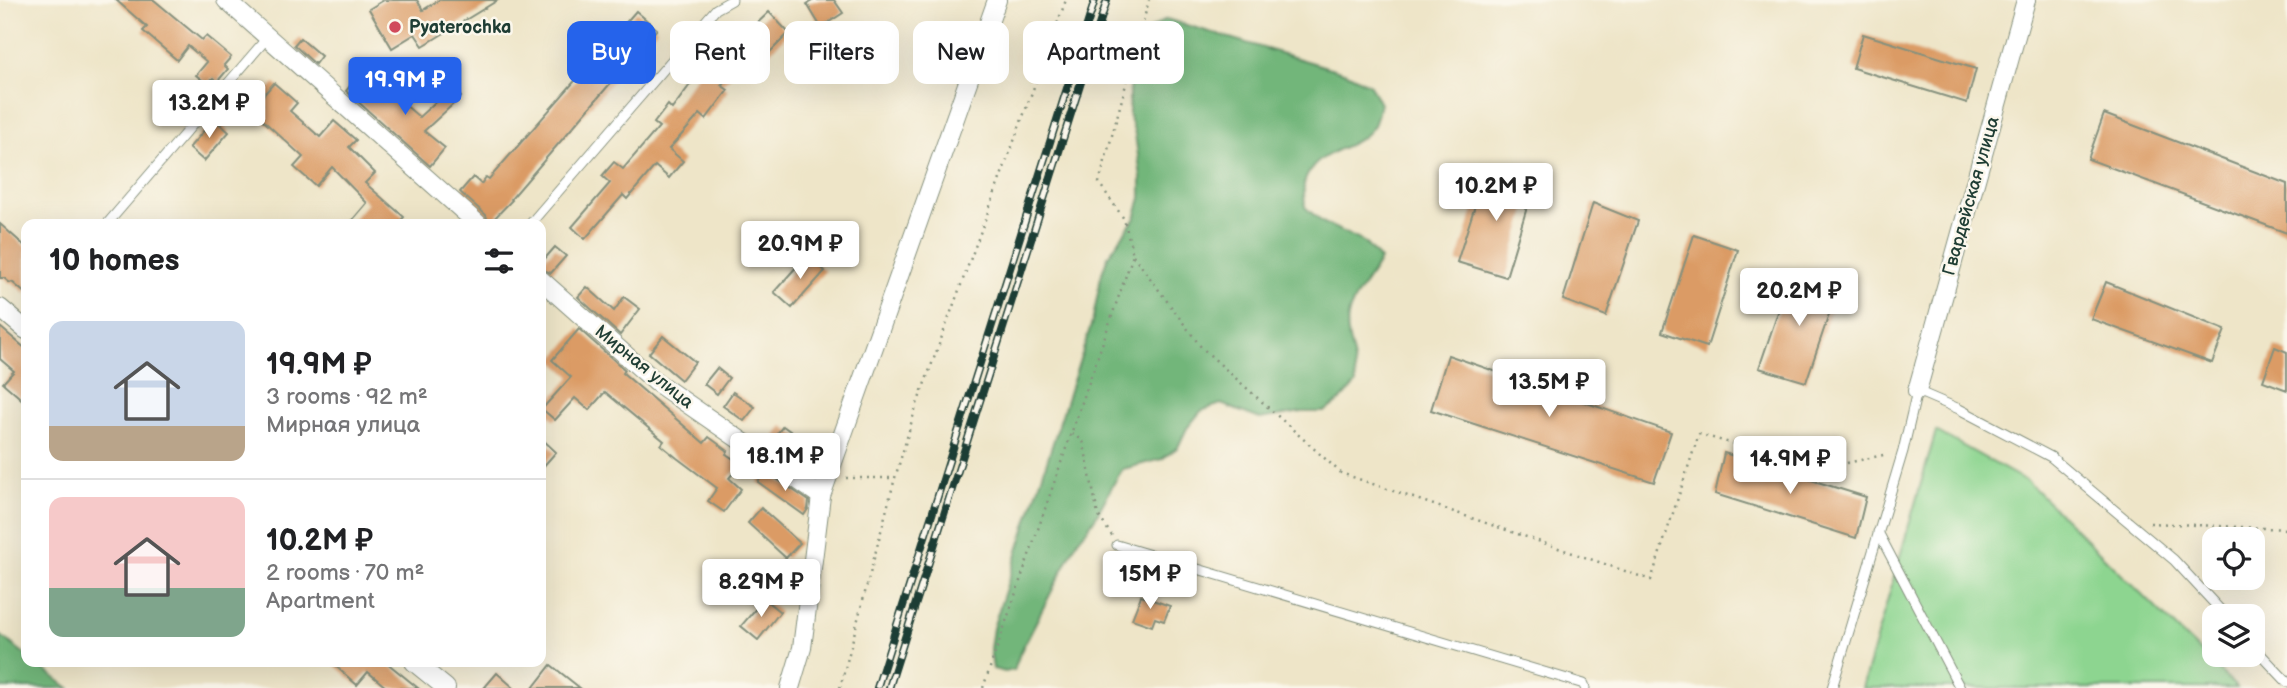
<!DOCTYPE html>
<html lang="en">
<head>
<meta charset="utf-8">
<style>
  :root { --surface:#fff; --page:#f6f6f6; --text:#202124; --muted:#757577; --line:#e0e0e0; --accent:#2563eb }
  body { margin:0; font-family:"Balsamiq Sans",sans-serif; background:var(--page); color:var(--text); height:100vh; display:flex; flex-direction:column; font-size:26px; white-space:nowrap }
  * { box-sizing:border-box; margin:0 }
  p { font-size:23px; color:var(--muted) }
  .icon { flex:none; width:38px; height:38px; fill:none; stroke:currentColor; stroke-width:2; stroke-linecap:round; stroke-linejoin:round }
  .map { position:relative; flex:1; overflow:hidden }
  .panel { position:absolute; left:21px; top:219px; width:525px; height:448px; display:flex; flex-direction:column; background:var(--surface); border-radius:14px; box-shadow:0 7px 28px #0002 }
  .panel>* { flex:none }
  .top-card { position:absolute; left:567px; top:21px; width:665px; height:63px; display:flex; gap:14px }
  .buttons { position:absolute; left:2202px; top:527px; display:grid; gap:14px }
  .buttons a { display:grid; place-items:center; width:63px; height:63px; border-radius:14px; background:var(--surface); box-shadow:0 7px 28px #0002; font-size:35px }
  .price { position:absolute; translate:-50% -60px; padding:0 16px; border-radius:7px; background:#fff; color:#222; font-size:23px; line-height:46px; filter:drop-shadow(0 2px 4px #0008) }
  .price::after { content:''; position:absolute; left:50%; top:42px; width:21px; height:16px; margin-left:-10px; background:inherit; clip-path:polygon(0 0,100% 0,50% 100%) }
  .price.selected { background:var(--accent); color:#fff }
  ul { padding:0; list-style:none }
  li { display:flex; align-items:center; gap:21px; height:175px; padding:0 28px }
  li+li { border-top:2px solid var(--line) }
  li span { display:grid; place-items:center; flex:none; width:196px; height:140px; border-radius:14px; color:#555 }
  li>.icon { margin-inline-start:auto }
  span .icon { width:84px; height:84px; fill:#fffc; stroke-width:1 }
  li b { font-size:30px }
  h2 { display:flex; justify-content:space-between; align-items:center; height:84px; padding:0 28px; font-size:30px }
  .tag { padding:0 24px; border-radius:14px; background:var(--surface); box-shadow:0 7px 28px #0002; font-size:24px; line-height:63px }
  .tag.selected { background:var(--accent); color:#fff }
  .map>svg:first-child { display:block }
  .green { fill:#8dd590; stroke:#568962; stroke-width:2 }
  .forest { fill:#72b67a; stroke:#487a57; stroke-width:2 }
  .building { fill:#db9b65 }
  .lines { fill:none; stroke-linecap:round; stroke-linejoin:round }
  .service-casing { stroke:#86917e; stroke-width:11 }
  .minor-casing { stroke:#86917e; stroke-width:20 }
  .path { stroke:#86917e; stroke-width:2.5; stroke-dasharray:2 5; stroke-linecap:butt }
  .service { stroke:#fff; stroke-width:9 }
  .minor { stroke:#fff; stroke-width:18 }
  .rail-casing { stroke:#1f3d34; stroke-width:8 }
  .rail { stroke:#fbf7ec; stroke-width:5; stroke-dasharray:16; stroke-linecap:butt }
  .poi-dot { fill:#d1495b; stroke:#fbf7ec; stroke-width:2.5 }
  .labels { text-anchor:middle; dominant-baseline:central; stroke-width:5; stroke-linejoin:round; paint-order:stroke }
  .poi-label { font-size:18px; font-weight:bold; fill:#1f3d34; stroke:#fbf7ec; text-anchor:start }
  .street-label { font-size:18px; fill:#1f3d34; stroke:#fbf7ec }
</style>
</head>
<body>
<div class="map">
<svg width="2287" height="688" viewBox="0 0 2287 688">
  <rect width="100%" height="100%" fill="#fbf7ec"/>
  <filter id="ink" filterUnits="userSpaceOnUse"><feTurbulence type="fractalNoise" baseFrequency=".0143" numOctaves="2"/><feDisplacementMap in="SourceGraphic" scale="14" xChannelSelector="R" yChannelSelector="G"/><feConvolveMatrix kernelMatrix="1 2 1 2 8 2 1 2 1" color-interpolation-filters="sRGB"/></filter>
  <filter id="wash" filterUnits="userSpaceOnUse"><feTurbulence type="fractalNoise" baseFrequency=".00686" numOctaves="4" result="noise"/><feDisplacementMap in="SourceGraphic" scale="28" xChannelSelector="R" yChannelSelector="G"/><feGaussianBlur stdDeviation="1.57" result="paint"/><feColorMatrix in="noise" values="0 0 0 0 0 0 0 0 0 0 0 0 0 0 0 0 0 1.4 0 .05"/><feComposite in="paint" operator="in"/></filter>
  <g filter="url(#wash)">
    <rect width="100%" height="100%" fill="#eee5c8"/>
    <path class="green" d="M 1936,431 L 2028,482 L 2237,688 L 1862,688 Z"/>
    <g class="forest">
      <path d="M 1166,19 L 1347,73 L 1370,85 L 1380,104 C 1378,110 1377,119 1374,125 C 1359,151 1314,147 1304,184 C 1303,191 1305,200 1305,207 L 1322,222 L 1364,242 L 1380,260 C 1371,277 1351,299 1348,317 C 1345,333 1352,347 1354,361 C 1355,368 1355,376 1356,384 L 1341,400 L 1324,412 L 1302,412 L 1260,419 L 1221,404 L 1201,411 L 1187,428 L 1178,447 L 1162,459 L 1123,469 C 1105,494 1100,517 1078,540 L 1020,653 L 1014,670 L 1005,672 L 993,669 L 990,649 L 993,628 L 1093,319 L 1101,276 L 1108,256 L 1135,218 L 1141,198 L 1141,177 L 1135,134 L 1129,115 L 1129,93 L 1136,52 L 1146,32 Z"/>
      <path d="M 0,635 L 26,655 L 26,662 L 34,662 L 69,688 L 0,688 Z"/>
    </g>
    <g id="blocks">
      <g class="building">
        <path d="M 116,0 L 154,0 L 202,40 L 206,36 L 231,57 L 224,65 L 228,69 L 217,82 L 213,78 L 207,84 L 196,75 L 207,62 L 188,46 L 177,60 L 143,31 L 147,27 Z"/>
        <path d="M 384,0 L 417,0 L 423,10 L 439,0 L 498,0 L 423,46 L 415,34 L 392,48 L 369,9 Z"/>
        <path d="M 814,0 L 834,0 L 843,13 L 821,27 L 807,4 Z"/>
        <path d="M 636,11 L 657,29 L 511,199 L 512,200 L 489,224 L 486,215 L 460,192 L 473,177 L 481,184 L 486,177 L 489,179 Z"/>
        <path d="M 769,12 L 789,33 L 758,64 L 751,57 L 721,85 L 728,90 L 706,119 L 700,114 L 669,149 L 683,161 L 669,178 L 655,166 L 627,199 L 623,195 L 585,239 L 572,227 L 610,183 L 602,176 L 614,162 L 623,169 L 659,127 L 654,123 L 668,105 L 672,109 L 701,70 L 705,73 Z"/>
        <path d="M 1863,34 L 1976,69 L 1967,103 L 1853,68 Z"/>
        <path d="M 300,38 L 321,56 L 315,64 L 294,45 Z"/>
        <path d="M 359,75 L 385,97 L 389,91 L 419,117 L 452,87 L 461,97 L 424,131 L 445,148 L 430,166 L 346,91 Z"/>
        <path d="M 274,83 L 297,103 L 290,111 L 320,137 L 334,121 L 356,140 L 349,147 L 375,173 L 365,183 L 404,217 L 398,224 L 349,224 L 367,203 L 332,167 L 316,186 L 294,167 L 303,157 L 255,113 L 263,104 L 259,100 Z"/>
        <path d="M 2104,114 L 2287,184 L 2287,233 L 2088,159 Z"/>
        <path d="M 214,119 L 229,132 L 204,161 L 189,148 Z"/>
        <path d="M 1487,168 L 1534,184 L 1506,277 L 1457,262 Z"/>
        <path d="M 1593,203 L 1638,221 L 1606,316 L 1563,300 Z"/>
        <path d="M 0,224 L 26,247 L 26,294 L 12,282 L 10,283 L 4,278 L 0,278 Z"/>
        <path d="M 1694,235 L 1738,250 L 1707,347 L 1662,332 Z"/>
        <path d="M 555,247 L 566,256 L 551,273 L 541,269 L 541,263 Z"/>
        <path d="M 807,255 L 825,271 L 792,308 L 774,292 Z"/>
        <path d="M 1791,274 L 1838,288 L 1806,382 L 1759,368 Z"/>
        <path d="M 2106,282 L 2225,330 L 2212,363 L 2091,319 Z"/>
        <path d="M 587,287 L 614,311 L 624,297 L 640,309 L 620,335 L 578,297 Z"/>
        <path d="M 0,327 L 26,349 L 26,403 L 3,383 L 14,371 L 0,359 Z"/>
        <path d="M 579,329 L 625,370 L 623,373 L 704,443 L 709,437 L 728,451 L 726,454 L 741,464 L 729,478 L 741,489 L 724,512 L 708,501 L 717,488 L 677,458 L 661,445 L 664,441 L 605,392 L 589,410 L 575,398 L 555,420 L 542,409 L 571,377 L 552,360 Z"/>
        <path d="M 663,336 L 695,362 L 681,380 L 649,353 Z"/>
        <path d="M 2275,347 L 2287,352 L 2287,390 L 2263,381 Z"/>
        <path d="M 1448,355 L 1671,432 L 1654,482 L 1431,410 Z"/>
        <path d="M 717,368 L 729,378 L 717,394 L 704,384 Z"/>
        <path d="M 733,392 L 755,407 L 744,421 L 723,406 Z"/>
        <path d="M 783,426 L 811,446 L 817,438 L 827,445 L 808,473 L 779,453 L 780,450 L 770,443 Z"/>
        <path d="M 541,438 L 556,452 L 541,469 Z"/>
        <path d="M 1724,453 L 1866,497 L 1856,538 L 1715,494 Z"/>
        <path d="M 765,471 L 809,501 L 808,509 L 804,515 L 758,482 Z"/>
        <path d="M 761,508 L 800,543 L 786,558 L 748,523 Z"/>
        <path d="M 1141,596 L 1170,606 L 1164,621 L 1155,618 L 1152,626 L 1132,619 Z"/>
        <path d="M 764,599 L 780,612 L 758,640 L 741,626 Z"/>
        <path d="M 331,662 L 386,662 L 418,688 L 387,688 L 368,672 L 357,685 Z"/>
        <path d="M 551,665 L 580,688 L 533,688 Z"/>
        <path d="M 497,673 L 514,688 L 484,688 Z"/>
      </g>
    </g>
  </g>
  <g filter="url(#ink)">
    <use href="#blocks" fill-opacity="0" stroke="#86917e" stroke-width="2"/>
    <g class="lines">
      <g class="service-casing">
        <g id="service">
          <path d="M 107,224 L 267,38"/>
          <path d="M 530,224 L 716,9 L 732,0"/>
          <path d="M 1878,532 L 1960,688"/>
          <path d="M 1117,545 L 1584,684 L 1585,688"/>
          <path d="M 2252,645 L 2287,682"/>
          <path d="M 1832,688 L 1903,451 L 1917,391 L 1959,409 L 2051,457 L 2174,560 L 2226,616"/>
        </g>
      </g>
      <g class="minor-casing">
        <g id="minor">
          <path d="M 226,0 L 478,224"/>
          <path d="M 541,280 L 656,382 L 821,496"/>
          <path d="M 0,308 L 26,330"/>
          <path d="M 1917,391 L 2026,0"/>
          <path d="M 414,662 L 446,688"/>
          <path d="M 790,688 L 802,648 L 821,496 L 997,0"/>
        </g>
      </g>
      <g class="path">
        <path d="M 1133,255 L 1201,347 L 1341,473 L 1651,580 L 1699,434 L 1819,469 L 1888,454"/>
        <path d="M 1072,434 L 1083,440 L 1098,515 L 1112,536"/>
        <path d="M 846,478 L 895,478"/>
        <path d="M 2150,523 L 2287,529"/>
        <path d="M 840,688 L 895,478 L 916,407 L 1066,0"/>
        <path d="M 983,688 L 1133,255 L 1124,219 L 1099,183 L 1149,0"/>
      </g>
      <use href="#service" class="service"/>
      <use href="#minor" class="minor"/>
      <g class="rail-casing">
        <g id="rail">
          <path d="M 877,688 L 1095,0"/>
          <path d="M 889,688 L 1107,0"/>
        </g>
      </g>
      <use href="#rail" class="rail"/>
    </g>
  </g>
  <circle class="poi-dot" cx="395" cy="27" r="7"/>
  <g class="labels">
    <g class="poi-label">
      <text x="409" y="27">Pyaterochka</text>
    </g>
    <g class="street-label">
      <text transform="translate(1971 196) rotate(-74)">Гвардейская улица</text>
      <text transform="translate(644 367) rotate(39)">Мирная улица</text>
    </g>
  </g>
</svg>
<div class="buttons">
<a><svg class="icon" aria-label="locate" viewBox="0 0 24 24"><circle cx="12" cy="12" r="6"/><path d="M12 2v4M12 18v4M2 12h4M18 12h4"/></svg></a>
<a><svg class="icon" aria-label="layers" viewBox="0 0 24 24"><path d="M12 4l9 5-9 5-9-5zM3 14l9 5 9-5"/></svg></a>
</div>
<b class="price selected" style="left:405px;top:117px">19.9M ₽</b>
<b class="price" style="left:209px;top:140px">13.2M ₽</b>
<b class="price" style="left:1496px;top:223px">10.2M ₽</b>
<b class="price" style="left:800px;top:281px">20.9M ₽</b>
<b class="price" style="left:1799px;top:328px">20.2M ₽</b>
<b class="price" style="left:1549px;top:419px">13.5M ₽</b>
<b class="price" style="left:785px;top:493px">18.1M ₽</b>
<b class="price" style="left:1790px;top:496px">14.9M ₽</b>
<b class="price" style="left:1150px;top:611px">15M ₽</b>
<b class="price" style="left:761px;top:619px">8.29M ₽</b>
<div class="top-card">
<a class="tag selected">Buy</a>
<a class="tag">Rent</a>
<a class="tag">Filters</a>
<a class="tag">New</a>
<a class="tag">Apartment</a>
</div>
<section class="panel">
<h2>10 homes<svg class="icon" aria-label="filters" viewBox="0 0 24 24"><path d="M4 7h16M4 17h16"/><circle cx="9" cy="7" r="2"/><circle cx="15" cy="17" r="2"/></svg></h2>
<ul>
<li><span style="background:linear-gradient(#c9d6e8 75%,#b9a48a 0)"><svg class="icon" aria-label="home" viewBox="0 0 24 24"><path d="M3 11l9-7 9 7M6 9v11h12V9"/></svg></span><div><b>19.9M ₽</b><p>3 rooms · 92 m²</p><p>Мирная улица</p></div></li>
<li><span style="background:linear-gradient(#f6c9c9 65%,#7fa58c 0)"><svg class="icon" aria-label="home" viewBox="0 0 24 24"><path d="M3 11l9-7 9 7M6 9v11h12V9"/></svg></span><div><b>10.2M ₽</b><p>2 rooms · 70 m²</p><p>Apartment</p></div></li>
</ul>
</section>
</div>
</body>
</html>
